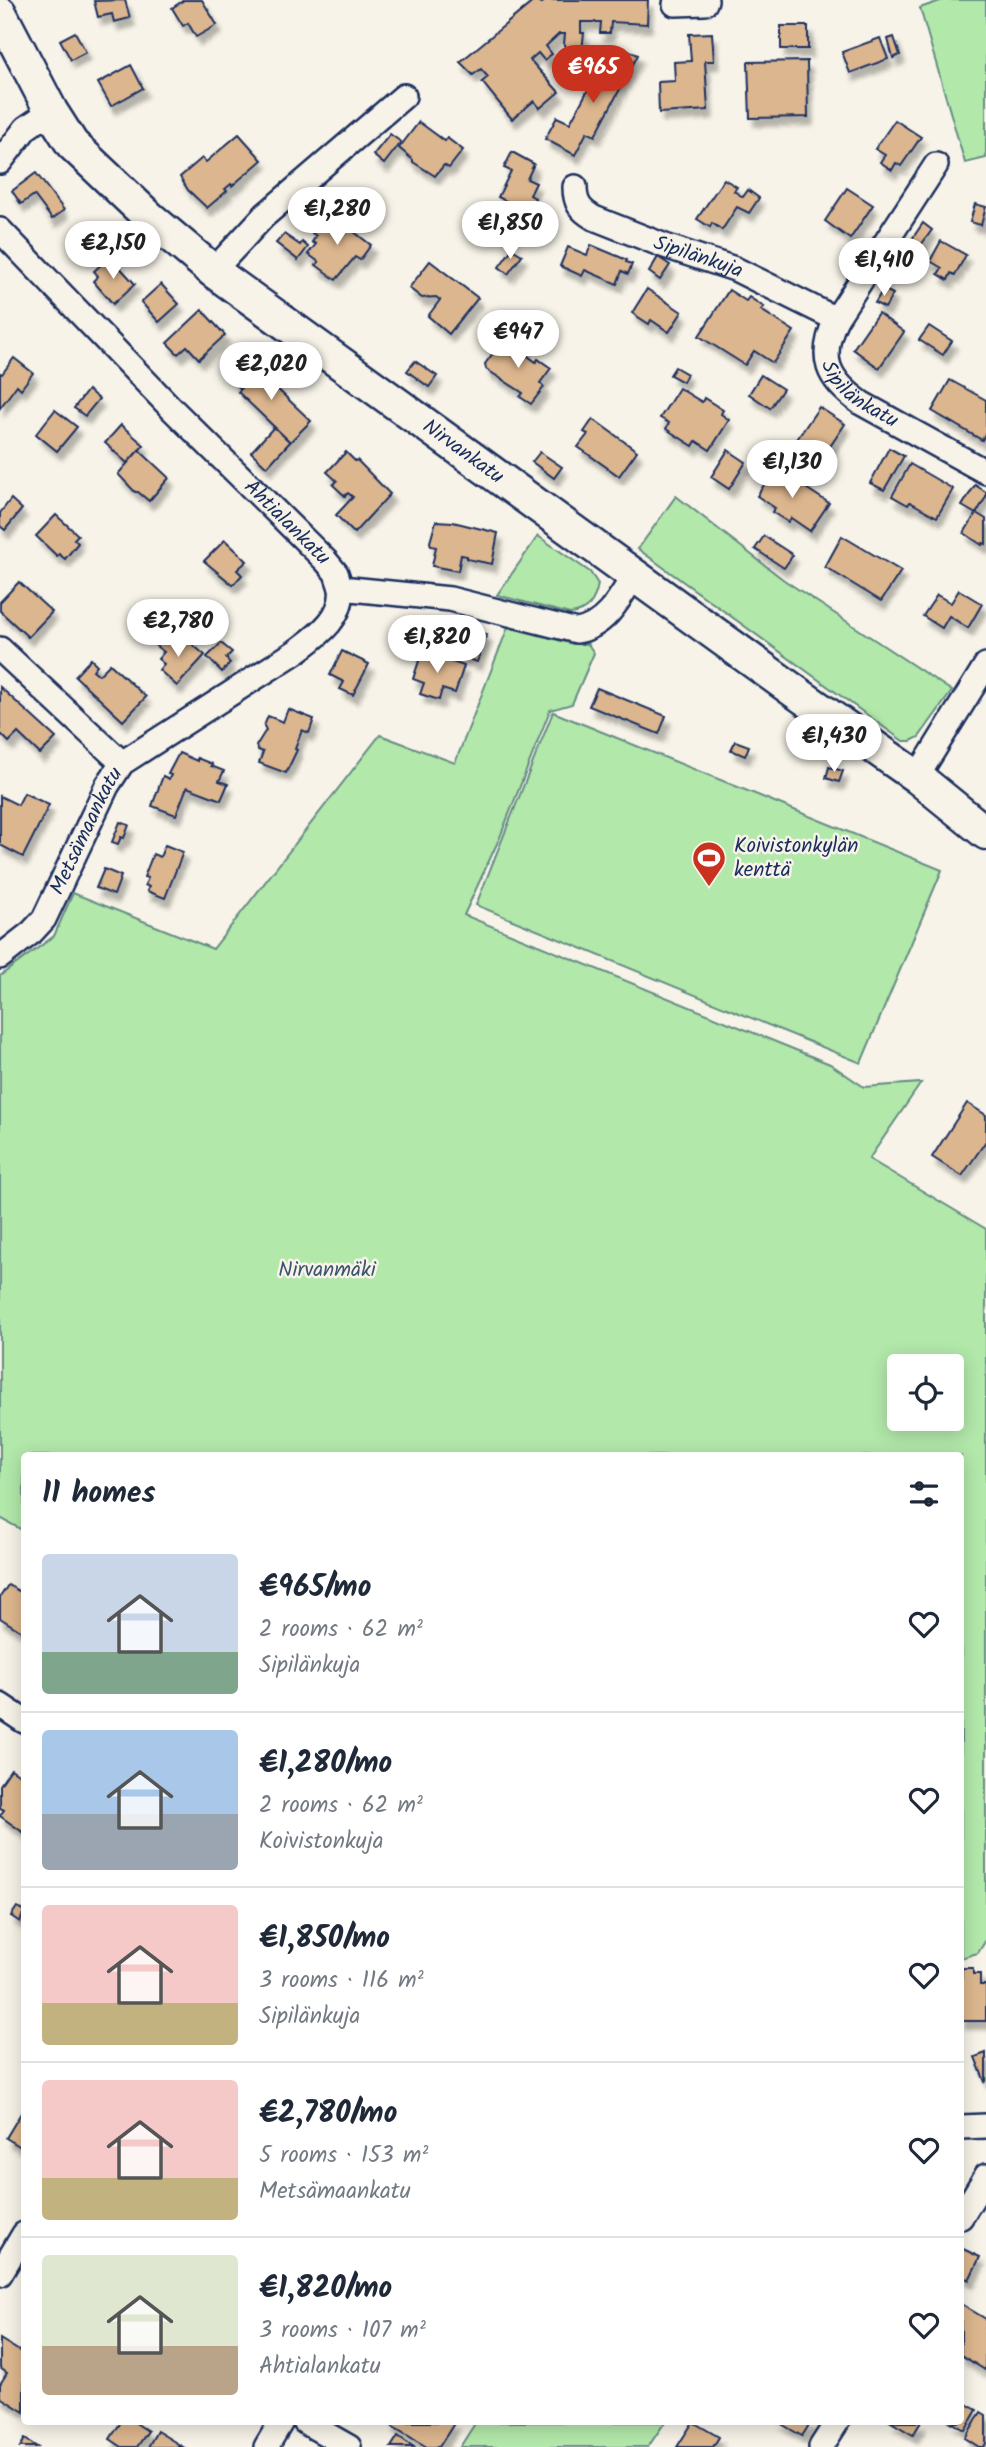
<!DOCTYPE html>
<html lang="en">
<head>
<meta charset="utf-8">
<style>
  :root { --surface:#fff; --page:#f6f6f7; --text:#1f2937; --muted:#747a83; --line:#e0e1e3; --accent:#c8321e }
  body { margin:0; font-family:Kalam,sans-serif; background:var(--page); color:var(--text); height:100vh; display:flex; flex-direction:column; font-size:26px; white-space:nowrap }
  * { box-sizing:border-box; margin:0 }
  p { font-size:23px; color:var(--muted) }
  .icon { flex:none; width:38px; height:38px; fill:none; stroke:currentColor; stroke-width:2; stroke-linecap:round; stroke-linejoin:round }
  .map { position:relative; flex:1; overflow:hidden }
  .sheet { position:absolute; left:21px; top:1452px; width:943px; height:973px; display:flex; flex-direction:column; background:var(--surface); border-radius:7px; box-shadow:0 4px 18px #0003 }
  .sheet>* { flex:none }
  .fabs { position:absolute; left:887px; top:1354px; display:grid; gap:14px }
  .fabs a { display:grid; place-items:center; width:77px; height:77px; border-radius:7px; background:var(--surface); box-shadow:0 4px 18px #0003; font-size:35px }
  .price { position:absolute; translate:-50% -60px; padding:0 16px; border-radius:24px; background:#fff; color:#222; font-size:23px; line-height:46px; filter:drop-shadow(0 2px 4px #0008) }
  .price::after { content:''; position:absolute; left:50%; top:42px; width:21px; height:16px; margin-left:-10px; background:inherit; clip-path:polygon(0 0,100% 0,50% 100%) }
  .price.active { background:var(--accent); color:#fff }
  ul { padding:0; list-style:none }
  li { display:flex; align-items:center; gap:21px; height:175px; padding:0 21px }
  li+li { border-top:2px solid var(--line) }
  li span { display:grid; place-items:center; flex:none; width:196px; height:140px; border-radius:7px; color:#555 }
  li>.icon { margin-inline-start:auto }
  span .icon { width:84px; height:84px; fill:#fffc; stroke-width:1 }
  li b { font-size:30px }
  h2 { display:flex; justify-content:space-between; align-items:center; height:84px; padding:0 21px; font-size:30px }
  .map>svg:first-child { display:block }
  .green { fill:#b2e8aa; stroke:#668c84; stroke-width:2; fill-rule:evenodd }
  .building { fill:#dcb68e; stroke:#1b2f5e; stroke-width:2; filter:url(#shadow) }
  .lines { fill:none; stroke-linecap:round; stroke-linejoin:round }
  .street-casing { stroke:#1b2f5e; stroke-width:28 }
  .secondary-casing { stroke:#1b2f5e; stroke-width:37 }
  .street { stroke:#f7f3e8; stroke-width:23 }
  .secondary { stroke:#f7f3e8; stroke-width:32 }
  .labels { text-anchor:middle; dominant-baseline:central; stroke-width:5; stroke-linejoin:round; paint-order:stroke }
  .street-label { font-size:21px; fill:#1b2f5e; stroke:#f7f3e8 }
  .poi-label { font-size:21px; fill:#1b2f5e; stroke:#f7f3e8; text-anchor:start }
  .park-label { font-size:21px; fill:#39546d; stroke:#f7f3e8 }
</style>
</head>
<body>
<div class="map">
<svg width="986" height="2447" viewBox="0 0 986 2447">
  <defs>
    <filter id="shadow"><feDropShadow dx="4.5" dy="8" stdDeviation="2" flood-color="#0004"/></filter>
  </defs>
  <rect width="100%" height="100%" fill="#f7f3e8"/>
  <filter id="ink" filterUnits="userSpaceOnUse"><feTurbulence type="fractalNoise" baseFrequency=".0143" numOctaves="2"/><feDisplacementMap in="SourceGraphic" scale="14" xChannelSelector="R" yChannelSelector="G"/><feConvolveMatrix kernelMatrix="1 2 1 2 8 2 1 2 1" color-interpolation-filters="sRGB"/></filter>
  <g filter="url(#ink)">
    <g class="green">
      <path d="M 943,0 L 986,0 L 986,158 L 965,163 L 920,8 Z"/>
      <path d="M 676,496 L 784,580 L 952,691 L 919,737 L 911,741 L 903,741 L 638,549 Z"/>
      <path d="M 538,536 L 590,572 L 598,584 C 595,601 588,612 570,614 L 497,595 Z"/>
      <path d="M 508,627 L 573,644 L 588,644 L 594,653 L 572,704 L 550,710 L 500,837 L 464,915 L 830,1064 L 864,1087 L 921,1083 L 869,1159 L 986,1229 L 986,1940 L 978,1953 L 961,1958 L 961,1456 L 24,1456 L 24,1531 L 0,1518 L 0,976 L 54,936 L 73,893 L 213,949 L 380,735 L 455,763 ZM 900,1367 L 952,1367 L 952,1419 L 900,1419 Z"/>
      <path d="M 553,712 L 942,870 L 861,1063 L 476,905 Z"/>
      <path d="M 476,2422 L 665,2422 L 648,2447 L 460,2447 Z"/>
    </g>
    <g class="building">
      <path d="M 125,0 L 130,18 L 114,22 L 112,14 L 98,17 L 94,1 Z"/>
      <path d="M 184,0 L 202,0 L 217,25 L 196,37 L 188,23 L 183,26 L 172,8 Z"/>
      <path d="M 535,0 L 542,3 L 546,0 L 648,0 L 647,24 L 611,22 L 610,33 L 600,33 L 601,22 L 581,22 L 581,33 L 584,33 L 582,51 L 568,50 L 564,44 L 565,34 L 559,34 L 546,46 L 552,54 L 544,60 L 538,53 L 530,60 L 559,92 L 540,108 L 534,101 L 512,119 L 482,82 L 488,77 L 481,69 L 473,75 L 460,62 Z"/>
      <rect x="781" y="26" width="27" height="23"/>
      <path d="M 75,32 L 86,52 L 71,60 L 60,40 Z"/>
      <path d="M 712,33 L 714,61 L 705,61 L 708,110 L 659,113 L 658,82 L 675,81 L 674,62 L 691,61 L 689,34 Z"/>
      <path d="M 894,37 L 900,55 L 893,58 L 888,39 Z"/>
      <path d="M 880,38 L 888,59 L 850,73 L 842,52 Z"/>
      <path d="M 624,48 L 638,55 L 595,136 L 587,132 L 575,155 L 545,139 L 557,117 L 570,123 L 602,64 L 613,70 Z"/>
      <path d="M 807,61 L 808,117 L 750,118 L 748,62 Z"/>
      <path d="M 131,65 L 143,88 L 111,106 L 98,83 Z"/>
      <path d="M 895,120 L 921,137 L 901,166 L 896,163 L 892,170 L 880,162 L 885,155 L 875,149 Z"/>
      <path d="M 419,122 L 445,141 L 447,138 L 463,150 L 449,168 L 444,165 L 435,176 L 413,162 L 413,160 L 399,148 Z"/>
      <path d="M 239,134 L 262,160 L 232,186 L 231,184 L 225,189 L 227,191 L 207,208 L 188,190 L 180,177 L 202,158 L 206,162 Z"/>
      <path d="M 390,134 L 401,142 L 384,164 L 373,155 Z"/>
      <path d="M 512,152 L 534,164 L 527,179 L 536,183 L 530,195 L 535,198 L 530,209 L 525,206 L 523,210 L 498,197 L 511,171 L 504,168 Z"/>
      <path d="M 36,173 L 64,210 L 52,219 L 34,195 L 21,204 L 12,191 Z"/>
      <path d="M 724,179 L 737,187 L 734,191 L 743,197 L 748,190 L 759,198 L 749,213 L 737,207 L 722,230 L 712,223 L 710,227 L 697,219 Z"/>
      <path d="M 847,188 L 873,205 L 850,239 L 825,221 Z"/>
      <path d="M 975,204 L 986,207 L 981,225 L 970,222 Z"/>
      <path d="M 335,217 L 371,245 L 360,260 L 355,257 L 336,280 L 316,265 L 319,262 L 308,254 L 316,244 L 312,242 L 316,236 L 312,233 L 321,222 L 327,227 Z"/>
      <path d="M 923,223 L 932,230 L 921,245 L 912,239 Z"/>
      <path d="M 284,234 L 300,245 L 302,242 L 308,247 L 298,260 L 276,243 Z"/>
      <path d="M 941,241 L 966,255 L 955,275 L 951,273 L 948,280 L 938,274 L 942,268 L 930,261 Z"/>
      <path d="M 591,245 L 627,260 L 626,262 L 632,264 L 628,274 L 622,271 L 617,284 L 585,270 L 582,276 L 560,266 L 568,247 L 587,255 Z"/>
      <path d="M 512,249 L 522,255 L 508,274 L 499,267 Z"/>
      <path d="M 658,257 L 670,265 L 660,280 L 649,272 Z"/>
      <path d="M 105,261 L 109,267 L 115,262 L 135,284 L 113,304 L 93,281 L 98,276 L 94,271 Z"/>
      <path d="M 430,261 L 478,298 L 449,334 L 428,316 L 440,300 L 436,297 L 422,298 L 409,288 Z"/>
      <path d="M 161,284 L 179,304 L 159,322 L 141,302 Z"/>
      <path d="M 647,289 L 682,312 L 669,332 L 651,320 L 649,324 L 632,313 Z"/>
      <path d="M 883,289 L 893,294 L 885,308 L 875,303 Z"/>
      <path d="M 729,290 L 746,301 L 749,297 L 764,307 L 761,310 L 794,331 L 773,363 L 754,351 L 745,365 L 699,336 Z"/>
      <path d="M 202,310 L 225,335 L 199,359 L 187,346 L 178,354 L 167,343 Z"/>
      <path d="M 878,313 L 904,332 L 879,368 L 853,349 Z"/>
      <path d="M 929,326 L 952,341 L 943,355 L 919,340 Z"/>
      <path d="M 504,338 L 536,362 L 538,359 L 551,368 L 540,383 L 544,387 L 531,404 L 520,397 L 523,393 L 486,369 L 485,364 Z"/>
      <path d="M 14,358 L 33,373 L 21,389 L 17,385 L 0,408 L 0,373 L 2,374 Z"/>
      <path d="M 415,361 L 437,376 L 429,387 L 407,371 Z"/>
      <path d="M 250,363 L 271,379 L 270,382 L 311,421 L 290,442 L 238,392 L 241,389 L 233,381 L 243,367 Z"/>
      <path d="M 675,367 L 687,374 L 683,382 L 670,375 Z"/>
      <path d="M 761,375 L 783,389 L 770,408 L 749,394 Z"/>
      <path d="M 950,380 L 986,400 L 986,432 L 982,440 L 932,411 Z"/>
      <path d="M 679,388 L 702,402 L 704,398 L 723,410 L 721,414 L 729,420 L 710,450 L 696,441 L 693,446 L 666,429 L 669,423 L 660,418 Z"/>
      <path d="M 88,390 L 99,399 L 85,416 L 74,408 Z"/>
      <path d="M 819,407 L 845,424 L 817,466 L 791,448 Z"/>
      <path d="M 55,410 L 77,427 L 57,451 L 36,434 Z"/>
      <path d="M 593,419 L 637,451 L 619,476 L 578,447 L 588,434 L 584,432 Z"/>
      <path d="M 121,425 L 144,445 L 127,463 L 105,443 Z"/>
      <path d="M 274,427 L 290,442 L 267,467 L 251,452 Z"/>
      <path d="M 889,448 L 904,456 L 884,490 L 870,483 Z"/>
      <path d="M 139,450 L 169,478 L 149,501 L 138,492 L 135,492 L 118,474 Z"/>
      <path d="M 728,450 L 746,462 L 729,489 L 711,477 Z"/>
      <path d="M 346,452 L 355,461 L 357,460 L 390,494 L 354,533 L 336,515 L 353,497 L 348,493 L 345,496 L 333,485 L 337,481 L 327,472 Z"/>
      <path d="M 540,452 L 562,467 L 554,478 L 532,462 Z"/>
      <path d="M 910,464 L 953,489 L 937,517 L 910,502 L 908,505 L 892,496 Z"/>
      <path d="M 775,468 L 829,503 L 810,531 L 791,518 L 788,522 L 772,512 L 775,508 L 757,496 Z"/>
      <path d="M 975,485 L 986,492 L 986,497 L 976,514 L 962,506 Z"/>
      <path d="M 11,499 L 22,509 L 5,530 L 0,526 L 0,513 Z"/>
      <path d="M 976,513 L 986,519 L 986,544 L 983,543 L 982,545 L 964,533 Z"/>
      <path d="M 56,515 L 78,535 L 74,539 L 78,543 L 65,559 L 59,554 L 57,556 L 36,536 Z"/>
      <path d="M 436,521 L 453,522 L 498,533 L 492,564 L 467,559 L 467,556 L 461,555 L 458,571 L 432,566 L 436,547 L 431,546 L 430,542 Z"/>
      <path d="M 764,536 L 793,555 L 784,568 L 755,549 Z"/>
      <path d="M 842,536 L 901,571 L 881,601 L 825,567 Z"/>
      <path d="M 225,540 L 247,561 L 237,570 L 242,575 L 233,585 L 204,561 Z"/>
      <path d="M 19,582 L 52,612 L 28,637 L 0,611 L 0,602 Z"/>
      <path d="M 959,590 L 982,604 L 968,628 L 949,616 L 942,628 L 923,616 L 937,595 L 951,603 Z"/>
      <path d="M 468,628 L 487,635 L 477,662 L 458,655 Z"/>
      <path d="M 166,635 L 173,642 L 175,639 L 181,644 L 186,639 L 205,655 L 177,686 L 159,670 L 164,664 L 158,659 L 164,652 L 156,646 Z"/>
      <path d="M 221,643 L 232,652 L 226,658 L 230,663 L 222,672 L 207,657 Z"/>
      <path d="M 342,651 L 369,664 L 353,695 L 340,689 L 344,682 L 330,675 Z"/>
      <path d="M 422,652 L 434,656 L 435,652 L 448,656 L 446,660 L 464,666 L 455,693 L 442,689 L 439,700 L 420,694 L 424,683 L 413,679 Z"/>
      <path d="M 91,659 L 97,665 L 93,670 L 99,675 L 110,664 L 146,697 L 123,721 L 75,676 Z"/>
      <path d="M 0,687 L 56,738 L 40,754 L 18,733 L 9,742 L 0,733 Z"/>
      <path d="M 597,688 L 666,716 L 659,734 L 589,706 Z"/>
      <path d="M 288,709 L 314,719 L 309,733 L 302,730 L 295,749 L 297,750 L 286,773 L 259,763 L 263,752 L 258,750 L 256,746 L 266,730 L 264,726 L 268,716 L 283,722 Z"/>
      <path d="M 735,741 L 749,746 L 745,756 L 731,750 Z"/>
      <path d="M 179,753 L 197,761 L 197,758 L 212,764 L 211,766 L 224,771 L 219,781 L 228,784 L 221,800 L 187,787 L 176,815 L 152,806 L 163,776 L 169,779 L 171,775 L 168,774 Z"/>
      <path d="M 829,767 L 843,771 L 839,782 L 826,778 Z"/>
      <path d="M 24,793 L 49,805 L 23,857 L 0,845 L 0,796 L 18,805 Z"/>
      <path d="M 120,822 L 129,825 L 124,838 L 121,837 L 118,844 L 112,842 Z"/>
      <path d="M 165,845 L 183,852 L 165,898 L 147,891 L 149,887 L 145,885 L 148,878 L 144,877 L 153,854 L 160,857 Z"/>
      <path d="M 104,869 L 121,876 L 114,895 L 96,888 Z"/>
      <path d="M 967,1103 L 986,1115 L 986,1141 L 962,1176 L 932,1157 Z"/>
      <path d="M 8,1585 L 24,1594 L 24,1633 L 0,1618 L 0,1597 Z"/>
      <path d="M 11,1769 L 24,1778 L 24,1833 L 0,1816 L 4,1810 L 0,1808 L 0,1785 Z"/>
      <path d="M 17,1907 L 24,1911 L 20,1922 L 11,1916 Z"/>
      <path d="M 962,1968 L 973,1968 L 973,1974 L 980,1974 L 980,1985 L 986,1985 L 986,2021 L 961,2021 Z"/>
      <path d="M 986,2053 L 986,2081 L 985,2082 L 975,2057 Z"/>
      <path d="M 24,2108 L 24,2149 L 6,2138 Z"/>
      <path d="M 961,2248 L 980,2257 L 969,2280 L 961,2276 Z"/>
      <path d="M 961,2304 L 986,2319 L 985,2370 L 961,2355 Z"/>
      <path d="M 0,2339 L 24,2354 L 24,2412 L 0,2397 L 0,2384 L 7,2373 L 0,2368 Z"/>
      <path d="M 961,2401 L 977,2410 L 965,2430 L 951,2422 L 961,2422 Z"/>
      <path d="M 981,2412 L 986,2415 L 986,2443 L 984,2447 L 979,2447 L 965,2438 Z"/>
      <path d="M 121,2422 L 134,2422 L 148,2431 L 137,2447 L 122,2447 L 110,2439 Z"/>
      <path d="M 392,2422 L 455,2422 L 439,2447 L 427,2447 L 390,2425 Z"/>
      <path d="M 693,2422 L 719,2437 L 713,2447 L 677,2447 Z"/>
      <path d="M 778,2422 L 811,2422 L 802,2436 Z"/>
      <path d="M 891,2422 L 921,2422 L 913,2435 Z"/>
      <path d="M 157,2431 L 183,2447 L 148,2447 Z"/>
      <path d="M 398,2436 L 414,2447 L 391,2447 Z"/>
      <path d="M 25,2439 L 37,2447 L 20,2447 Z"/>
    </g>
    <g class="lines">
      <g class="street-casing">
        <g id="street">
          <path d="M 675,4 L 705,3 L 706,0"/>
          <path d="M 0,162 L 26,128 L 51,111"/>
          <path id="s1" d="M 936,165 L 836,319 C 818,358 827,379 861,403 L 986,472"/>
          <path id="s2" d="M 575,187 C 575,203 580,210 594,218 L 665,246 L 735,269 L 836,319"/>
          <path id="s3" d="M 0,230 L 172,409 L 326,561 L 336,573 L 341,588 L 450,599 L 577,631 C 606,626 620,598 634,575"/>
          <path d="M 213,271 L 264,216 L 404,96"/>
          <path d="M 0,649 L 122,763"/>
          <path d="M 917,777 L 986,665"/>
          <path id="s4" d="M 0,957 L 32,932 L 44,919 L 107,786 L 122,763 L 297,651 C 317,636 345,617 341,588"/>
          <path d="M 0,1705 L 24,1721"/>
          <path d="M 961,2127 L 986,2126"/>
          <path d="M 961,2217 L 986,2176"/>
          <path d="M 0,2274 L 24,2234"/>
          <path d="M 305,2422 L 349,2447"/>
          <path d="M 266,2447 L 281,2422"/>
          <path d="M 821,2447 L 837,2422"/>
        </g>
      </g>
      <g class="secondary-casing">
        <g id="secondary">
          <path id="s5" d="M 0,13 L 51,111 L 72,144 L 150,218 L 213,271 L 797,693 L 917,777 L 986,833"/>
        </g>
      </g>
      <use href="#street" class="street"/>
      <use href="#secondary" class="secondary"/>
    </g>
  </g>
  <defs>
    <g id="stadium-pin" transform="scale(1.75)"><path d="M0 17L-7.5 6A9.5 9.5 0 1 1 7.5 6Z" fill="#c8321e" stroke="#f7f3e8"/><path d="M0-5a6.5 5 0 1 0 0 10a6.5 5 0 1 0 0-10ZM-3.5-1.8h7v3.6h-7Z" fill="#fff"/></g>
  </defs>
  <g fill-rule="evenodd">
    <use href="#stadium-pin" x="709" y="858"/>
  </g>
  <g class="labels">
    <g class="street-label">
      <text stroke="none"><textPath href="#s2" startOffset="150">Sipilänkuja</textPath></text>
      <text stroke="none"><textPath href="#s1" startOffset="275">Sipilänkatu</textPath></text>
      <text stroke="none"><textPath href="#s5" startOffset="648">Nirvankatu</textPath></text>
      <text stroke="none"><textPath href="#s3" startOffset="410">Ahtialankatu</textPath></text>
      <text stroke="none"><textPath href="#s4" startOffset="156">Metsämaankatu</textPath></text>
    </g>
    <g class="poi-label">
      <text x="734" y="846">Koivistonkylän<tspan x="734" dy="24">kenttä</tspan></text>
    </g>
    <g class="park-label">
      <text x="327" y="1270">Nirvanmäki</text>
    </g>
  </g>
</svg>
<div class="fabs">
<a><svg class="icon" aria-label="locate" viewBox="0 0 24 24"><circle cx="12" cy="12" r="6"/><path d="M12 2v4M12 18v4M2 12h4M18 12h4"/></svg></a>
</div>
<b class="price active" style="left:593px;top:105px">€965</b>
<b class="price" style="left:337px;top:247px">€1,280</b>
<b class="price" style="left:510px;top:261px">€1,850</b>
<b class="price" style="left:113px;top:281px">€2,150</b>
<b class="price" style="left:884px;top:298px">€1,410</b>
<b class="price" style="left:518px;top:370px">€947</b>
<b class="price" style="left:271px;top:402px">€2,020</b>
<b class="price" style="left:792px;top:500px">€1,130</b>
<b class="price" style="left:178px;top:659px">€2,780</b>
<b class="price" style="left:437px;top:675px">€1,820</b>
<b class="price" style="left:834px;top:774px">€1,430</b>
<section class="sheet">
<h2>11 homes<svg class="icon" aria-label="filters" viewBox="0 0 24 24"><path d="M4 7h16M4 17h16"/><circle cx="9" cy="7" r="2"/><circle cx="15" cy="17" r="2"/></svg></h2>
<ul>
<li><span style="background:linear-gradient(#c9d6e8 70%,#7fa58c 0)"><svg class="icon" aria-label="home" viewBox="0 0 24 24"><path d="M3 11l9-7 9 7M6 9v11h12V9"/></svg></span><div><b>€965/mo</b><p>2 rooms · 62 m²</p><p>Sipilänkuja</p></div><svg class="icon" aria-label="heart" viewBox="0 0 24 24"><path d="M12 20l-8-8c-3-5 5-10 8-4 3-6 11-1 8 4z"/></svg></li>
<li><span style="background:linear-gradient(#a9c7e8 60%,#9aa5b1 0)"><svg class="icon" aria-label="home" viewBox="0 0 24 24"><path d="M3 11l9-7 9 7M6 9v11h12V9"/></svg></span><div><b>€1,280/mo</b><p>2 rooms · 62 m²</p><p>Koivistonkuja</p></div><svg class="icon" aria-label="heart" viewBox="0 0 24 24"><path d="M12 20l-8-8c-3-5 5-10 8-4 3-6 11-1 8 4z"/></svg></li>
<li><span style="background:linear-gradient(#f6c9c9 70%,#c2b280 0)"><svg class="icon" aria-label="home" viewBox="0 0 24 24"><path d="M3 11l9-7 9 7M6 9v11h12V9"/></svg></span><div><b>€1,850/mo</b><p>3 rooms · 116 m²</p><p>Sipilänkuja</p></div><svg class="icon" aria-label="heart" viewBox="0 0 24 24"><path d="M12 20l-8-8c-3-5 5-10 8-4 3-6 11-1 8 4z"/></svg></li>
<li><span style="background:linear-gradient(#f6c9c9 70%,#c2b280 0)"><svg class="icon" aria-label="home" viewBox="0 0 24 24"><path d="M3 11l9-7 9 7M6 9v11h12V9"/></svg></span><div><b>€2,780/mo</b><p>5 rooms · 153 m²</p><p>Metsämaankatu</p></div><svg class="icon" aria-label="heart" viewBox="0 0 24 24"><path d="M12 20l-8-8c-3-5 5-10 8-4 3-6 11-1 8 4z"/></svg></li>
<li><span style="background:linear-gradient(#dfe7d0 65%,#b9a48a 0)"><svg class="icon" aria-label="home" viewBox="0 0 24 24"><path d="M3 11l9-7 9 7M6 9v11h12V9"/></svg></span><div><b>€1,820/mo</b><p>3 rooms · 107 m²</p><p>Ahtialankatu</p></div><svg class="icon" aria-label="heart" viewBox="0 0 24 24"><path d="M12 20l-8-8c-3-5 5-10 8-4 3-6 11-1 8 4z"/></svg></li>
</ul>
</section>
</div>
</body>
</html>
